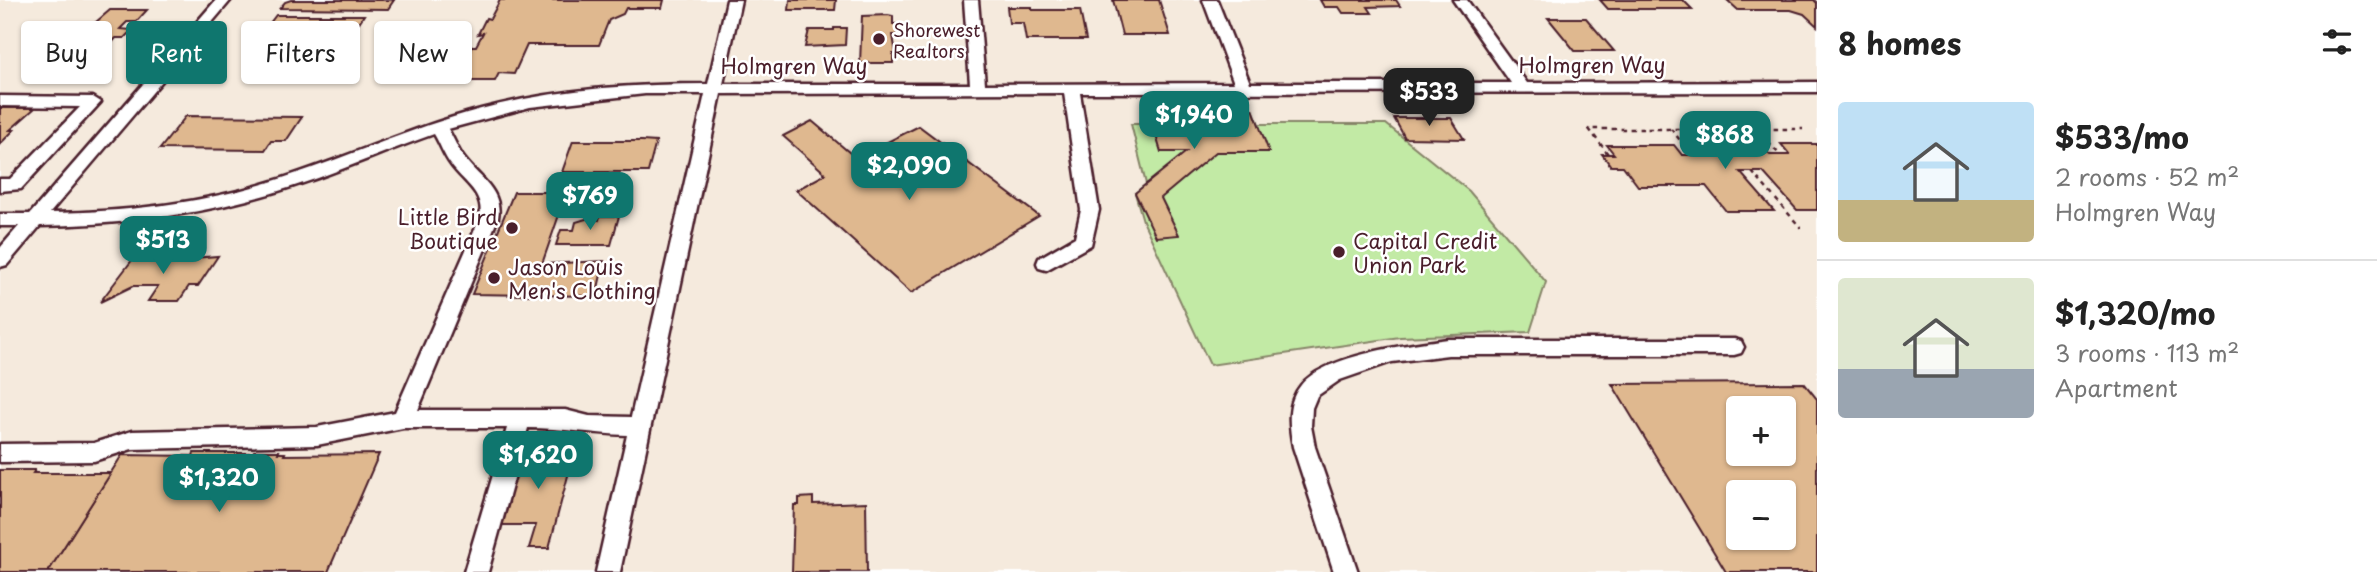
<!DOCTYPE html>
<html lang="en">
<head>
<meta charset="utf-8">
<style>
  :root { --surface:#fff; --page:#f6f6f6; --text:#222; --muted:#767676; --line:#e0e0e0; --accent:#0f766e }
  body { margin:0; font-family:"Playpen Sans",sans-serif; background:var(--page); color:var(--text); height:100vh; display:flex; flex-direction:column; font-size:26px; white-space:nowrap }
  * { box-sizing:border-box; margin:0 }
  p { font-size:23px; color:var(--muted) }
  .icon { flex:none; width:38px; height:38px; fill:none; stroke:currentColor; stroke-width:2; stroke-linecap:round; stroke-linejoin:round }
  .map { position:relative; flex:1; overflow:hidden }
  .sheet { display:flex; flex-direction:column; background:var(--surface); width:560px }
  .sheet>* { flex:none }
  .hud { position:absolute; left:21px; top:21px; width:665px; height:63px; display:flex; gap:14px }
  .fabs { position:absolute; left:1726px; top:396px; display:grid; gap:14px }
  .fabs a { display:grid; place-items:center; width:70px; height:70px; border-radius:7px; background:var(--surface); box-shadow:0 2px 5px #0004; font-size:35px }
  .price { position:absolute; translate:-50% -60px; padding:0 16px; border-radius:14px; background:var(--accent); color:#fff; font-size:23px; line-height:46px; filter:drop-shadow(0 2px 4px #0008) }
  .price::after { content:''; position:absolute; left:50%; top:42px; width:21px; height:16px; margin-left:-10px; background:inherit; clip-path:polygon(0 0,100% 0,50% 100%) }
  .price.on { background:#222; color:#fff }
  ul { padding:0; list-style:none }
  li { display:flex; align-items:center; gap:21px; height:175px; padding:0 21px }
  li+li { border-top:2px solid var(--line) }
  li span { display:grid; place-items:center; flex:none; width:196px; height:140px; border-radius:7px; color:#555 }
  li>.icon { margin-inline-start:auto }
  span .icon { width:84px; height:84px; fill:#fffc; stroke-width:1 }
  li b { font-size:30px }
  h2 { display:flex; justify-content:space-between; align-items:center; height:84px; padding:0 21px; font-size:30px }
  .pill { padding:0 24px; border-radius:7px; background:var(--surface); box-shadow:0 2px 5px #0004; font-size:24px; line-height:63px }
  .pill.on { background:var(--accent); color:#fff }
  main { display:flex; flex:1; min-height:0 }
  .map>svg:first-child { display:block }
  .built { fill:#f5eadd; fill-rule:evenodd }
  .green { fill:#c2eaa5; stroke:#868468; stroke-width:2 }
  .building { fill:#dfb88f; stroke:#4a1f2b; stroke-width:2; fill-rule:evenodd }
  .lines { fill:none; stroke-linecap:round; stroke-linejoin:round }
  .minor-casing { stroke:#4a1f2b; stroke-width:5 }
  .path { stroke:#4a1f2b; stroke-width:2.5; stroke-dasharray:4.5 4.5; stroke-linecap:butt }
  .minor { fill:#fff; fill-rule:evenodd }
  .poi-dot { fill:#4a1f2b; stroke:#fff; stroke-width:2.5 }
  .labels { text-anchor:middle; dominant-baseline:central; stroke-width:5; stroke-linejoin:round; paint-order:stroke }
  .far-poi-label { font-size:18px; fill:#4a1f2b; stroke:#fff; text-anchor:start }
  .street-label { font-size:21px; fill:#4a1f2b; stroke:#fff }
  .poi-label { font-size:21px; fill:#4a1f2b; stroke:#fff; text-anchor:start }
</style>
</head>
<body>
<main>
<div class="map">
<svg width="1817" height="572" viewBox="0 0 1817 572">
  <rect width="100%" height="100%" fill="#fff"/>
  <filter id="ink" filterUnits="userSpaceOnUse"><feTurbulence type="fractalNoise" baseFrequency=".0143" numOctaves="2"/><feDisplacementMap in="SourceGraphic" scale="14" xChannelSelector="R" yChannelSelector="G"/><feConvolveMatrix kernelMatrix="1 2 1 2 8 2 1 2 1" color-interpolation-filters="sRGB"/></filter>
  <g filter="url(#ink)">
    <path class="built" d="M 0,0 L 1817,0 L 1817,572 L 0,572 ZM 1738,408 L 1783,408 L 1783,453 L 1738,453 ZM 1738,492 L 1783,492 L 1783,537 L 1738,537 Z"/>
    <path class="green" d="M 1148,109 L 1253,109 L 1259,124 L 1386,124 L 1469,191 L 1546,282 L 1530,332 L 1400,337 L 1210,365 L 1143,221 L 1135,193 L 1146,184 L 1131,124 L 1152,124 Z"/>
    <g class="building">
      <path d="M 291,0 L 394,0 L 388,9 L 280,8 L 285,2 Z"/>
      <path d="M 500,0 L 664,0 L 662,8 L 626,8 L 623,14 L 609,20 L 599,45 L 527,45 L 514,74 L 499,73 L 495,81 L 454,81 L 472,46 L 476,46 L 483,33 L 478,34 L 486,18 L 490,19 Z"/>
      <path d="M 790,0 L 836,0 L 835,10 L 789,10 Z"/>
      <path d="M 1113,0 L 1159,0 L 1170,35 L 1122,35 Z"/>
      <path d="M 1320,0 L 1396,0 L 1400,6 L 1368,7 L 1372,13 L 1343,13 L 1339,7 L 1324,7 Z"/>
      <path d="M 1600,0 L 1683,0 L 1692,9 L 1608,9 Z"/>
      <path d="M 1727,0 L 1814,0 L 1817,3 L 1817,26 L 1804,14 L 1791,10 L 1738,10 Z"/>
      <path d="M 1007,7 L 1032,7 L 1032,10 L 1080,10 L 1086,40 L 1026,40 L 1023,23 L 1009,23 Z"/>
      <path d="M 110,10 L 147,10 L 136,22 L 127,22 L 120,29 L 132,30 L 124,38 L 116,38 L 109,46 L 100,46 L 87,60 L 70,59 L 84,46 L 68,46 Z"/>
      <path d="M 276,15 L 364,15 L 342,48 L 250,49 L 262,33 L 258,33 L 262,28 L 266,28 Z"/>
      <path d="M 888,15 L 893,16 L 893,24 L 897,24 L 897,35 L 893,35 L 896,54 L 893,54 L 893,63 L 860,63 L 862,16 Z"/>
      <path d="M 1548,18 L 1586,18 L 1614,51 L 1575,51 Z"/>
      <path d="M 834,28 L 846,28 L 845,45 L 805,47 L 809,30 L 834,30 Z"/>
      <path d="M 0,108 L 35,108 L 10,130 L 14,130 L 0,144 Z"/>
      <path d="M 1148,109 L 1253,109 L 1269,152 L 1216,152 L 1161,198 L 1179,235 L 1156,237 L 1135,193 L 1186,152 L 1161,152 Z"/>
      <path d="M 186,116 L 302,117 L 286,141 L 271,141 L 265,150 L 160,149 Z"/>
      <path d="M 1394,118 L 1451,118 L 1464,139 L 1405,138 Z"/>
      <path d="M 812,121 L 856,158 L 919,126 L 1039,216 L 911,293 L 796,190 L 826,174 L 783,136 Z"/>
      <path d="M 1708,139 L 1737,139 L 1747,145 L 1760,145 L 1770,155 L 1790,155 L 1781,144 L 1817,144 L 1817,210 L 1797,210 L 1763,172 L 1740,172 L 1774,211 L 1726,211 L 1706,186 L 1638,186 L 1623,166 L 1611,166 L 1602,154 L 1614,154 L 1607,145 L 1674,145 L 1682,155 L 1702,155 L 1694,145 L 1707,145 L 1704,141 Z"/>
      <path d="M 573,141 L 642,141 L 656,142 L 648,172 L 562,172 Z"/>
      <path d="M 514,192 L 567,192 L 542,264 L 604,261 L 597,293 L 591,296 L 472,294 Z"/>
      <path d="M 600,216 L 619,216 L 611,245 L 556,245 L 561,230 L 574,230 L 576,222 L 589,218 L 599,220 Z"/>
      <path d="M 180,254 L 195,254 L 192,258 L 218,256 L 198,286 L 189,286 L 179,301 L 148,301 L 158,286 L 133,286 L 100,302 L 136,255 L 178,258 Z"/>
      <path d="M 1804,383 L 1817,399 L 1817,572 L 1726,572 L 1612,384 ZM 1738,408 L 1783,408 L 1783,453 L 1738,453 ZM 1738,492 L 1783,492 L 1783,537 L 1738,537 Z"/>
      <path d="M 519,449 L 575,449 L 549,548 L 529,548 L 536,525 L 502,525 L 509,503 L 502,503 Z"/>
      <path d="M 254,451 L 279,451 L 278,453 L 285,453 L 284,455 L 379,454 L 328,572 L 48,572 L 122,455 L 193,456 L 194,453 L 253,453 Z"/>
      <path d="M 0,470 L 35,470 L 33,473 L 111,473 L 48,572 L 0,572 Z"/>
      <path d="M 813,497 L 813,504 L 866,502 L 867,572 L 792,572 L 794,505 L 799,505 L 799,498 Z"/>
    </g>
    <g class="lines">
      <g class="minor-casing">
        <g id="minor">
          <path d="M 216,0 L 231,0 L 50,213 C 125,212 199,204 270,182 C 342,160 409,128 481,109 C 555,89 631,84 708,84 L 727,0 L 741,0 L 723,84 L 970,84 L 964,0 L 978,0 L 985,84 L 1234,83 L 1203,0 L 1217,0 L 1250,83 L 1511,83 L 1453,0 L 1467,0 L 1527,83 L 1817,82 L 1817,92 L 1080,93 L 1099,210 L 1091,245 L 1046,270 L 1039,268 L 1037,263 L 1039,258 L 1075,237 L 1081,210 L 1064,93 L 721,94 L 620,572 L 596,572 L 627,435 C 594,434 562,428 528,428 L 488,572 L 464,572 L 507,428 L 403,428 L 317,445 L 132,449 L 94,461 L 0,462 L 0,444 L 94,443 L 132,431 L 317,427 L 395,412 L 480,218 C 485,193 464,183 451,165 C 444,156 440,144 434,134 C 372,156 311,184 247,200 C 179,218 110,225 40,226 L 7,265 L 0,267 L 0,248 L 19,226 L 0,226 L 0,214 L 30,214 ZM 645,94 L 705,94 L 631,417 L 589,416 L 565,410 L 418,410 L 498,218 C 503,190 479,178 464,158 C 458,150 454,139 448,129 L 530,107 Z"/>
          <path d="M 0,96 L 93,97 L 101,102 L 21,189 L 0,191 L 0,179 L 10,179 L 80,107 L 0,106 Z"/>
          <path d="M 1448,339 L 1734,339 L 1741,341 L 1744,347 L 1741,353 L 1734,355 L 1448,355 L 1392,362 L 1340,380 L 1317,396 L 1312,408 L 1311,426 L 1315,447 L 1358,572 L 1334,572 L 1293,447 C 1289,426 1286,403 1301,385 C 1325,355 1411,344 1448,339 Z"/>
        </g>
      </g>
      <g class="path">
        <path d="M 1702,116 L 1714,129"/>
        <path d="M 1671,129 L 1692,155"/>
        <path d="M 1696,129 L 1702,133 L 1733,133 L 1731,129"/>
        <path d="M 1756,129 L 1780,155"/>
        <path d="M 1608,154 L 1589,129 L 1803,129"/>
        <path d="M 1752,172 L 1801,228"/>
      </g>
      <use href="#minor" class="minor"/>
    </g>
  </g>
  <g class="poi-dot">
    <circle cx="879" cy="39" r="7"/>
    <circle cx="512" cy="228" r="7"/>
    <circle cx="1339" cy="252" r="7"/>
    <circle cx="494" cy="278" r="7"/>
  </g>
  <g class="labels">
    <g class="far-poi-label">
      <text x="893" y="29">Shorewest<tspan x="893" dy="21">Realtors</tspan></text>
    </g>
    <g class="street-label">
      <text x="1592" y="64">Holmgren Way</text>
      <text x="794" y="65">Holmgren Way</text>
    </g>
    <g class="poi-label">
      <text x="498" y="216" text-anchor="end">Little Bird<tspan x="498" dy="24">Boutique</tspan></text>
      <text x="1353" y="240">Capital Credit<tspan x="1353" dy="24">Union Park</tspan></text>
      <text x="508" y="266">Jason Louis<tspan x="508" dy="24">Men's Clothing</tspan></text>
    </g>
  </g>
</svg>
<div class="fabs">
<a>+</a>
<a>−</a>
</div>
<b class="price on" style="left:1429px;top:128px">$533</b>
<b class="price" style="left:1194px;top:151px">$1,940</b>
<b class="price" style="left:1725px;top:171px">$868</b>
<b class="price" style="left:909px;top:202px">$2,090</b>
<b class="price" style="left:590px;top:232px">$769</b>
<b class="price" style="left:163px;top:276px">$513</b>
<b class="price" style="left:538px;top:491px">$1,620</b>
<b class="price" style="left:219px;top:514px">$1,320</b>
<div class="hud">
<a class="pill">Buy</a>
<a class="pill on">Rent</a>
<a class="pill">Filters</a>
<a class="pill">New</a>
</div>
</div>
<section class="sheet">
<h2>8 homes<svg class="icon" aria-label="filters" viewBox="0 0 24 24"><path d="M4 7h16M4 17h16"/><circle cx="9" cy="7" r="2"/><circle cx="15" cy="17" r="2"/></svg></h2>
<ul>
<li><span style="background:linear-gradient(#bfe0f5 70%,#c2b280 0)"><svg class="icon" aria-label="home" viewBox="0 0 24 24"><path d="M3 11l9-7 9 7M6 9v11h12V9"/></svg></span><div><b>$533/mo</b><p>2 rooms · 52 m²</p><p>Holmgren Way</p></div></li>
<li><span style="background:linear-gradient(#dfe7d0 65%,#9aa5b1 0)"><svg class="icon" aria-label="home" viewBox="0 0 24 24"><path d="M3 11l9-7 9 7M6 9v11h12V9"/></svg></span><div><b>$1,320/mo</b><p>3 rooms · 113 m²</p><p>Apartment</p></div></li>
</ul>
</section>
</main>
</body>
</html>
